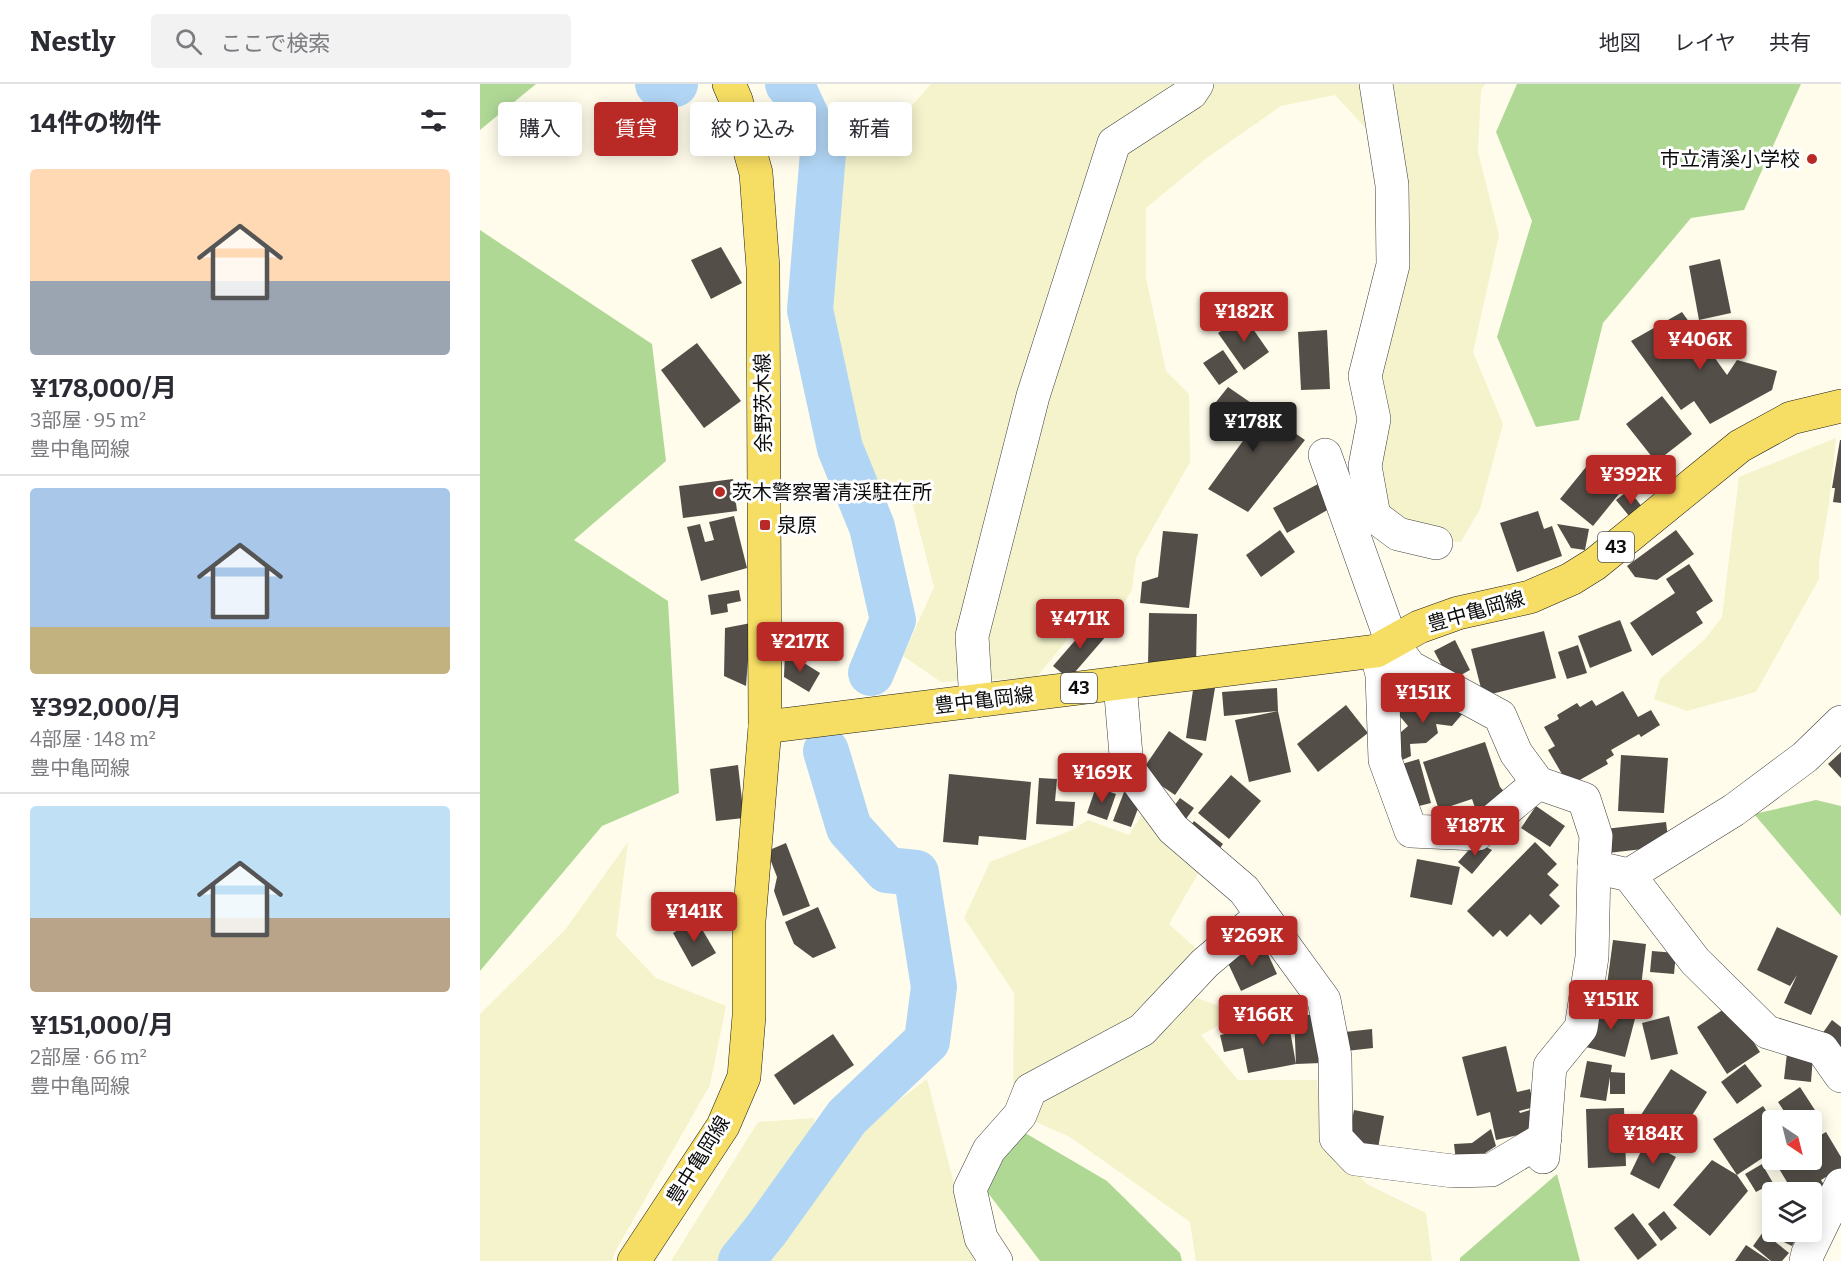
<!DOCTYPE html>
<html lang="ja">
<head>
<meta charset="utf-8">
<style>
  :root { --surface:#fff; --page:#f2f2f3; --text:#2b2b33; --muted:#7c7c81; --line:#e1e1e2; --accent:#b92a27 }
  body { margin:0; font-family:Bitter,"Noto Sans JP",serif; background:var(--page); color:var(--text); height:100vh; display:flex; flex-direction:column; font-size:22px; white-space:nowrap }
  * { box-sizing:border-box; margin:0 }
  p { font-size:20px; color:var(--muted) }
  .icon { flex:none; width:33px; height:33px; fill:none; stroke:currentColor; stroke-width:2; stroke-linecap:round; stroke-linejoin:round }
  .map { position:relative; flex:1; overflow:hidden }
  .details { display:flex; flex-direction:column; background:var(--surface); width:480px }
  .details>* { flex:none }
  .banner { position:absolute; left:18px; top:18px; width:570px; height:54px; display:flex; gap:12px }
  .needle { width:39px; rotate:145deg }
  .fabs { position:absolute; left:1282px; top:1026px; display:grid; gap:12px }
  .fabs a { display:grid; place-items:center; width:60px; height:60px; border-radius:6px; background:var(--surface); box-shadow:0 3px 15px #0003; font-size:30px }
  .price { position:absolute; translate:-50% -51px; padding:0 14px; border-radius:6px; background:var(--accent); color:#fff; font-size:20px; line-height:39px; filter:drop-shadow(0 2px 3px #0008) }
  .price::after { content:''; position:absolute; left:50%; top:36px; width:18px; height:14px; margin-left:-9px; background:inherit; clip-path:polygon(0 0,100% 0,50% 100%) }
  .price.selected { background:#222; color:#fff }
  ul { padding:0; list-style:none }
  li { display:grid; align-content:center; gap:12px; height:318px; padding:0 30px }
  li+li { border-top:2px solid var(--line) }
  li span { display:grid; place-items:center; height:186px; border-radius:6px; color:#555 }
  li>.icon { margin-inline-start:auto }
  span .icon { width:108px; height:108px; fill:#fffc; stroke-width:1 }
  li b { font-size:26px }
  h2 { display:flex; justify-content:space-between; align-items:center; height:72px; padding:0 30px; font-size:26px }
  .tag { padding:0 21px; border-radius:6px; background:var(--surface); box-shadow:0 3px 15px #0003; font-size:21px; line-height:54px }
  .tag.selected { background:var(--accent); color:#fff }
  header { display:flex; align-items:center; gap:36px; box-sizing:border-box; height:84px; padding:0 30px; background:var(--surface); border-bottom:2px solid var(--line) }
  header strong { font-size:28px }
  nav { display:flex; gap:33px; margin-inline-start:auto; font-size:21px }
  .search { width:420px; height:54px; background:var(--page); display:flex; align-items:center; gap:15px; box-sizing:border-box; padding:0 21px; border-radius:6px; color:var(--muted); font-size:22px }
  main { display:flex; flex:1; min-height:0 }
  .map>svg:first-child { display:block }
  .farmland { fill:#f4f3cc }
  .forest { fill:#afd895 }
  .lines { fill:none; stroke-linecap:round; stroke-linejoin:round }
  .river { stroke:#b1d6f5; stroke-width:46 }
  .building { fill:#544e48 }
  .minor-casing { stroke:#3f3f3f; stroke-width:34 }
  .major-casing { stroke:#1d1d1d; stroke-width:34 }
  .minor { stroke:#fff; stroke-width:33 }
  .major { stroke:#f6dd63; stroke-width:33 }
  .poi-dot { fill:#b92a27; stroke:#fff; stroke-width:2 }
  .labels { text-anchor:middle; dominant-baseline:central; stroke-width:6; stroke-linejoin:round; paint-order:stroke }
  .shield { fill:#fff; stroke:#555; stroke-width:1.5 }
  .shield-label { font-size:18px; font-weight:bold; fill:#0c0c0c }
  .poi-label { font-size:20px; fill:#0c0c0c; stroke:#fff; text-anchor:start }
  .street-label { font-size:20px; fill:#0c0c0c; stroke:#fff }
</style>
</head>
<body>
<header>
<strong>Nestly</strong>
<div class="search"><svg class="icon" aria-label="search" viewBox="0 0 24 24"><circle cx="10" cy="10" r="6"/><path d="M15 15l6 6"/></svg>ここで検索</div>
<nav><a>地図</a><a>レイヤ</a><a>共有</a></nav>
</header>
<main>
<section class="details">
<h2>14件の物件<svg class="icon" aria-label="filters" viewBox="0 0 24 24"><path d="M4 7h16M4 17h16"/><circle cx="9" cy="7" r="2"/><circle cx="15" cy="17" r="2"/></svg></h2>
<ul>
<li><span style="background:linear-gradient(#ffd9b3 60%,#9aa5b1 0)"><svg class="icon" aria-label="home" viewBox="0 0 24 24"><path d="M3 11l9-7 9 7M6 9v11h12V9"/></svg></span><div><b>¥178,000/月</b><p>3部屋 · 95 m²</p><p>豊中亀岡線</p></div></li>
<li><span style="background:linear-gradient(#a9c7e8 75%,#c2b280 0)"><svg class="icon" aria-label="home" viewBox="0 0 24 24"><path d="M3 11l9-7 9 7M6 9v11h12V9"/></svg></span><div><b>¥392,000/月</b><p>4部屋 · 148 m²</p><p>豊中亀岡線</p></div></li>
<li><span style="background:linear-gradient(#bfe0f5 60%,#b9a48a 0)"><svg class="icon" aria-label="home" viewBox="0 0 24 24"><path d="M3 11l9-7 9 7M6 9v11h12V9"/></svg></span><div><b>¥151,000/月</b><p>2部屋 · 66 m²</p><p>豊中亀岡線</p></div></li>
</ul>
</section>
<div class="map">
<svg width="1361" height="1177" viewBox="0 0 1361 1177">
  <rect width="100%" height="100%" fill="#fffceb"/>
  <g class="farmland">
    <path d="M 451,0 L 1005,0 L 1001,6 L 998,68 L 1019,151 L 993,268 L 1023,340 L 1000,425 L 981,458 L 909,453 L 890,360 L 904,64 L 855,11 L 801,22 L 728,73 L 666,124 L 666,194 L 686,287 L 709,310 L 710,378 L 656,474 L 652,506 L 631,540 L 610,528 L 556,594 L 461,598 L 423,572 L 454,503 L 427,399 L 390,397 L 359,301 L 351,202 L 355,65 L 398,60 Z"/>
    <path d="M 1356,354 L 1349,420 L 1339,478 L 1339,495 L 1276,608 L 1207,627 L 1174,615 L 1180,595 L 1225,555 L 1242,533 L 1259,393 Z"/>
    <path d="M 666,724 L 719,788 L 689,840 L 724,872 L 707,910 L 760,930 L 721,951 L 758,996 L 837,996 L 842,1049 L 887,1100 L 946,1129 L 952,1177 L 716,1177 L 710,1138 L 590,1053 L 533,1028 L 534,909 L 484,834 L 510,778 L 592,746 L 608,736 L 649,751 Z"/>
    <path d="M 148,758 L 136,852 L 176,894 L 246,922 L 230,1001 L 135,1168 L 132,1177 L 0,1177 L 0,930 L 85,846 Z"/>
    <path d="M 447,995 L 494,1177 L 288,1177 L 387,1041 Z"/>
    <path d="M 334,1034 L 337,1057 L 255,1177 L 191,1177 L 278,1038 Z"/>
  </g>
  <g class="forest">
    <path d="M 0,0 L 56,0 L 0,46 Z"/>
    <path d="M 1037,0 L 1321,0 L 1264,126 L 1211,134 L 1123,239 L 1099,336 L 1056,343 L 1017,253 L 1052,137 L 1016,48 Z"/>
    <path d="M 0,146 L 172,260 L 186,377 L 94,456 L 188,517 L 199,709 L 122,742 L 0,887 Z"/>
    <path d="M 1336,716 L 1361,722 L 1361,832 L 1274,730 Z"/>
    <path d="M 540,1046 L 627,1097 L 700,1169 L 702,1177 L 560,1177 L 492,1088 Z"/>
    <path d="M 1077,1090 L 1100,1177 L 980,1177 L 980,1174 Z"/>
  </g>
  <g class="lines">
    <g class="river">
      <path d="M 178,0 L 182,3 L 195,0"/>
      <path d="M 308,0 L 314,6 L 343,69 L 330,226 L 360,364 L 392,443 L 413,536 L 391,589"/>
      <path d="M 261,1177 L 286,1146 L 367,1033 L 447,957 L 454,903 L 436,789 L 407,786 L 369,744 L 346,667"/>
    </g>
  </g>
  <g class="building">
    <path d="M 241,163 L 262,199 L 231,215 L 211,176 Z"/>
    <path d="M 1240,175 L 1251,229 L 1219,236 L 1209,182 Z"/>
    <path d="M 1202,228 L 1247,291 L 1257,276 L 1297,287 L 1292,306 L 1230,340 L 1214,317 L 1201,326 L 1151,257 Z"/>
    <path d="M 764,232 L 789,268 L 764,286 L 738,249 Z"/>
    <path d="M 847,246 L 850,305 L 821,306 L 818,248 Z"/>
    <path d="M 217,259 L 261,317 L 224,344 L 181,286 Z"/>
    <path d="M 743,266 L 758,288 L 739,301 L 723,279 Z"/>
    <path d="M 748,303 L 825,356 L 768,428 L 728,405 L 768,350 L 736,318 Z"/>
    <path d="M 1182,312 L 1212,350 L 1176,378 L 1146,340 Z"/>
    <path d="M 1360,356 L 1361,356 L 1361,419 L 1353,418 L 1355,404 L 1352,404 Z"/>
    <path d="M 1106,383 L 1139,410 L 1113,442 L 1080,415 Z"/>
    <path d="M 253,395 L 257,427 L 203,434 L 199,402 Z"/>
    <path d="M 838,400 L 851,424 L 807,449 L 793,424 Z"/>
    <path d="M 1149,406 L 1166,428 L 1154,438 L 1136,416 Z"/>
    <path d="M 1058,427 L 1064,445 L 1072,442 L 1082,472 L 1037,488 L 1020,439 Z"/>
    <path d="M 254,432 L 267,484 L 221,497 L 207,443 L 220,440 L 225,458 L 234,456 L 229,438 Z"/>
    <path d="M 1077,440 L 1109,445 L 1105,466 L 1091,464 Z"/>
    <path d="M 800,446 L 815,468 L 781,493 L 766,471 Z"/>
    <path d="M 1196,446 L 1214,470 L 1177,496 L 1155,493 L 1147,482 Z"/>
    <path d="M 683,447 L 718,450 L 709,524 L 660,519 L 662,498 L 678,493 Z"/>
    <path d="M 1209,480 L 1233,517 L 1216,528 L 1223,539 L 1172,572 L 1150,539 L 1195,509 L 1186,495 Z"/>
    <path d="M 259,506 L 261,517 L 247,520 L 248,528 L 231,531 L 228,511 Z"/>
    <path d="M 669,529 L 717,530 L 716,582 L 668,581 Z"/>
    <path d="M 1140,536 L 1152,567 L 1110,584 L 1098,552 Z"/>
    <path d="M 611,538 L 627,551 L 589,595 L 573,582 Z"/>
    <path d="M 271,539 L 266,602 L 244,592 L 245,544 Z"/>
    <path d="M 316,544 L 336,559 L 325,573 L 305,558 Z"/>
    <path d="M 1064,547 L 1076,594 L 1003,612 L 991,565 Z"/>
    <path d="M 975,556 L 990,586 L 970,597 L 954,567 Z"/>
    <path d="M 1098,561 L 1107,589 L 1087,595 L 1078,568 Z"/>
    <path d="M 305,567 L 340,589 L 329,608 L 304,593 Z"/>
    <path d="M 735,604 L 726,657 L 706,654 L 713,606 Z"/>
    <path d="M 797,604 L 798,627 L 811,688 L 769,698 L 755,636 L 798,627 L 744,632 L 742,608 Z"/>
    <path d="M 1143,607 L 1158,633 L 1171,626 L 1180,641 L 1161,653 L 1159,650 L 1131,666 L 1134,671 L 1126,676 L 1128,680 L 1089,702 L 1068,666 L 1075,662 L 1064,643 L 1079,635 L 1077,631 L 1097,619 L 1100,623 L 1112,616 L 1116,622 Z"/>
    <path d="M 954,613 L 984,628 L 972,642 L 956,640 L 958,649 L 946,659 L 930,660 L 931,672 L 918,678 L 914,654 L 928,642 L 918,630 L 937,614 L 947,626 Z"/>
    <path d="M 866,621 L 888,649 L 838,688 L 817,660 Z"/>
    <path d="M 689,647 L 723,670 L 695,711 L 661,688 Z"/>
    <path d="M 1005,658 L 1020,703 L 1030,714 L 1001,741 L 992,715 L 959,726 L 943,678 Z"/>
    <path d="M 1361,668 L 1361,694 L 1348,680 Z"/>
    <path d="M 1141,671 L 1188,674 L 1184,729 L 1138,727 Z"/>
    <path d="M 939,675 L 951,719 L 927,725 L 915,682 Z"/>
    <path d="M 258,681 L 264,734 L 236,737 L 230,685 Z"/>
    <path d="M 469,690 L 551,698 L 546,756 L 499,752 L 498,761 L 463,758 Z"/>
    <path d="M 751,691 L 781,717 L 749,755 L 718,729 Z"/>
    <path d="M 559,694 L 577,695 L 575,717 L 595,718 L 593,742 L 556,740 Z"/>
    <path d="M 616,703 L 636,710 L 627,736 L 607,729 Z"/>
    <path d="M 644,708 L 662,714 L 651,743 L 633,737 Z"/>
    <path d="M 700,714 L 714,724 L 703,739 L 689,729 Z"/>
    <path d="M 1056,722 L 1085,742 L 1070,763 L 1041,744 Z"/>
    <path d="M 714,737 L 743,760 L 734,772 L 705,749 Z"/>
    <path d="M 1186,738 L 1189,762 L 1128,769 L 1125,745 Z"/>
    <path d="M 996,758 L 1012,766 L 992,790 L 978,778 Z"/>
    <path d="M 1055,758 L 1077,780 L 1067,790 L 1079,801 L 1069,811 L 1080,822 L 1061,841 L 1050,830 L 1027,853 L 1020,846 L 1013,853 L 987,827 Z"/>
    <path d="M 306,759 L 330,822 L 303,832 L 294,807 L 297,793 L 287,767 Z"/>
    <path d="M 937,775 L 980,783 L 972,821 L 930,813 Z"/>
    <path d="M 338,823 L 356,864 L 333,874 L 314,860 L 305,838 Z"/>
    <path d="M 216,835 L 236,869 L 212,883 L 193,849 Z"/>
    <path d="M 1297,843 L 1358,872 L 1331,931 L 1304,919 L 1317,891 L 1310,902 L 1277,886 Z"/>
    <path d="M 1133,856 L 1166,860 L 1159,920 L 1125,916 Z"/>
    <path d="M 783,859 L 797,890 L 761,907 L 747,877 Z"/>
    <path d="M 1172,867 L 1196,869 L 1194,890 L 1170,888 Z"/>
    <path d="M 1250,921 L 1280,968 L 1247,990 L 1217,943 Z"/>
    <path d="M 1116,922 L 1156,931 L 1145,973 L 1106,963 Z"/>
    <path d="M 814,931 L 840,931 L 841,979 L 816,980 Z"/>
    <path d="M 1189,932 L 1198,970 L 1171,976 L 1162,939 Z"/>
    <path d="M 808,935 L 816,980 L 768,989 L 763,964 L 744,968 L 740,951 Z"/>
    <path d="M 1352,936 L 1361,943 L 1361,970 L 1339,954 Z"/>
    <path d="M 892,945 L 893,964 L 866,967 L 865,948 Z"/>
    <path d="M 353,950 L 374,981 L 314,1021 L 294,991 Z"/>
    <path d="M 1026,962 L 1037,1008 L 1050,1005 L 1054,1023 L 1039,1027 L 1040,1029 L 1054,1025 L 1052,1048 L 1016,1056 L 1010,1028 L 997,1032 L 982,973 Z"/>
    <path d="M 1307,969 L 1333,972 L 1331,998 L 1304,995 Z"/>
    <path d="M 1107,977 L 1132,981 L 1126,1017 L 1100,1013 Z"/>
    <path d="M 1265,980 L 1282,1002 L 1257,1020 L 1241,998 Z"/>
    <path d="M 1191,985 L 1227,1008 L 1193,1061 L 1157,1037 Z"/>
    <path d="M 1130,988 L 1145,989 L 1145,1010 L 1130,1010 Z"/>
    <path d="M 1320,1003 L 1342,1037 L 1332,1044 L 1332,1036 L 1310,1036 L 1298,1018 Z"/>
    <path d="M 1283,1022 L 1293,1037 L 1293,1067 L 1257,1091 L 1233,1055 Z"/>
    <path d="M 1144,1024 L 1146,1082 L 1108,1084 L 1106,1025 Z"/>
    <path d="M 874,1026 L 904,1032 L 898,1064 L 867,1058 Z"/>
    <path d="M 1011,1045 L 1016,1062 L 996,1075 L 976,1077 L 974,1060 L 992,1059 Z"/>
    <path d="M 1346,1048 L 1361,1073 L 1361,1084 L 1341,1096 L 1349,1109 L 1332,1120 L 1332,1108 L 1313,1108 L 1295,1078 L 1300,1076 L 1332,1076 L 1332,1056 Z"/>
    <path d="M 1166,1057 L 1196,1073 L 1179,1105 L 1150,1090 Z"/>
    <path d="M 1232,1076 L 1257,1091 L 1268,1107 L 1230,1152 L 1193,1121 Z"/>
    <path d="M 1282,1080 L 1293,1099 L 1276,1108 L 1265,1090 Z"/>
    <path d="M 1184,1127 L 1197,1144 L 1181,1157 L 1168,1140 Z"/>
    <path d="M 1153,1129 L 1177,1161 L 1158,1176 L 1134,1144 Z"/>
    <path d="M 1293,1139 L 1293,1148 L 1319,1148 L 1312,1162 L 1283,1148 Z"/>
    <path d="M 1283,1148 L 1309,1169 L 1302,1177 L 1291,1177 L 1273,1162 Z"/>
    <path d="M 1266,1161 L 1290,1177 L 1255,1177 Z"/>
  </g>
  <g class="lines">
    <g class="minor-casing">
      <g id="minor">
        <path d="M 896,0 L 912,101 L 913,181 L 885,292 L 894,335 L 885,382 L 894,432 L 918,450 L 956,459"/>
        <path d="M 845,371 L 912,559 L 930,583 L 1020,632 L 1036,669 L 1058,699 L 1104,715 L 1116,752 L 1114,783 L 1149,791 L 1215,877 L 1287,948 L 1342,965 L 1361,992"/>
        <path d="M 896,567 L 902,591 L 905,676 L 931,747 L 997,750 L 1058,699"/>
        <path d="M 640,599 L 647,683 L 693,745 L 764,806 L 844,916 L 855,973 L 856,1054 L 876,1075 L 973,1087 L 1011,1086 L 1065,1054"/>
        <path d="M 496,617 L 492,552 L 553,312 L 634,59 L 711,9 L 717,0"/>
        <path d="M 1149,791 L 1254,726 L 1325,673 L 1361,638"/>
        <path d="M 1063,1073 L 1070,982 L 1101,944 L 1112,873 L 1114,783"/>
        <path d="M 516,1177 L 501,1154 L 490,1105 L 509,1066 L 540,1031 L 550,1006 L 662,946 L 725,879 L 782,831"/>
        <path d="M 1326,1177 L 1328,1169 L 1361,1101"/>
      </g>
    </g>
    <g class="major-casing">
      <g id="major">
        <path d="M 285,643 L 896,567 L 939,543 L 978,529 L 1050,513 L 1091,495 L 1115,480 L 1260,362 L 1311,334 L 1361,322"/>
        <path d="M 154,1177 L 243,1042 L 264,993 L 269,932 L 269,837 L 285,643 L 283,184 L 276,89 L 256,16 L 249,0"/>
      </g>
    </g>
    <use href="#minor" class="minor"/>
    <use href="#major" class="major"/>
  </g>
  <g class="poi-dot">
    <circle cx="1332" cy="75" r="6"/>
    <circle cx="240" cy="408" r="6"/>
    <rect x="279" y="435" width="12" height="12" rx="3"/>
  </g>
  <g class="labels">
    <g class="shield">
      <rect x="1118" y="448" width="36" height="30" rx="4.5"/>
      <rect x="581" y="589" width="36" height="30" rx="4.5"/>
    </g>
    <g class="shield-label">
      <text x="1136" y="463">43</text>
      <text x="599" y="604">43</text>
    </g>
    <g class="poi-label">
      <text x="1320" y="75" text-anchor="end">市立清溪小学校</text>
      <text x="252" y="408">茨木警察署清渓駐在所</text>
      <text x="297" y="441">泉原</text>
    </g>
    <g class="street-label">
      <text transform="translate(283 319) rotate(-91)">余野茨木線</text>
      <text transform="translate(996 527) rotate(-16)">豊中亀岡線</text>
      <text transform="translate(504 616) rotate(-7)">豊中亀岡線</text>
      <text transform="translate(218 1076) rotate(-58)">豊中亀岡線</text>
    </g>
  </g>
</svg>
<div class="fabs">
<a><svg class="needle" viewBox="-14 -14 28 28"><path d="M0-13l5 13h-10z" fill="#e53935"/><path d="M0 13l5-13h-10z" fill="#7c7c81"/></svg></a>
<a><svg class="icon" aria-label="layers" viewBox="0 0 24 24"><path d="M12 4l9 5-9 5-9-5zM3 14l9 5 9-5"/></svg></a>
</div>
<b class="price" style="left:764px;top:259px">¥182K</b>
<b class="price" style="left:1220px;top:287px">¥406K</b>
<b class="price selected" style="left:773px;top:369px">¥178K</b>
<b class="price" style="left:1151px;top:422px">¥392K</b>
<b class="price" style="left:600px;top:566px">¥471K</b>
<b class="price" style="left:320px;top:589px">¥217K</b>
<b class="price" style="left:943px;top:640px">¥151K</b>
<b class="price" style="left:622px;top:720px">¥169K</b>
<b class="price" style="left:995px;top:773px">¥187K</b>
<b class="price" style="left:214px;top:859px">¥141K</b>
<b class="price" style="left:772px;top:883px">¥269K</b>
<b class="price" style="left:1131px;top:947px">¥151K</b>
<b class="price" style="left:783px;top:962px">¥166K</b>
<b class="price" style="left:1173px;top:1081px">¥184K</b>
<div class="banner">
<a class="tag">購入</a>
<a class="tag selected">賃貸</a>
<a class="tag">絞り込み</a>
<a class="tag">新着</a>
</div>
</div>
</main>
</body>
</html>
